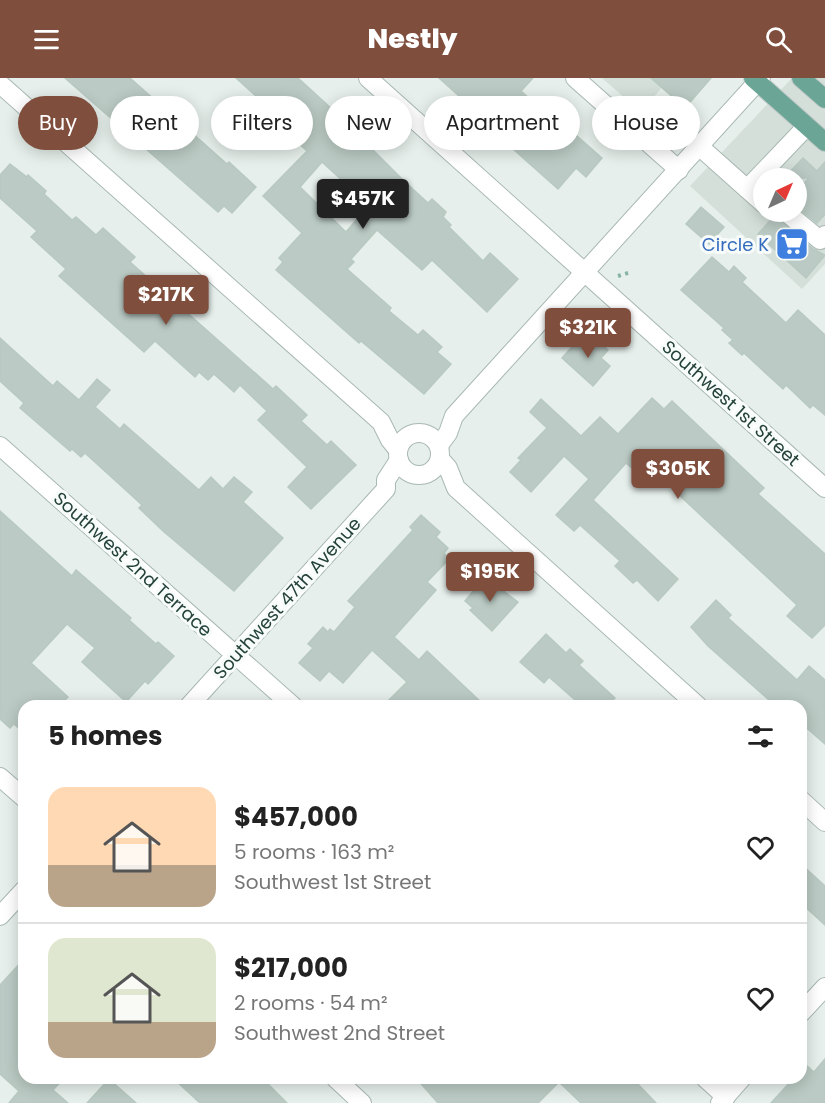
<!DOCTYPE html>
<html lang="en">
<head>
<meta charset="utf-8">
<style>
  :root { --surface:#fff; --page:#f6f6f6; --text:#222; --muted:#767676; --line:#e0e0e0; --accent:#804e3d }
  body { margin:0; font-family:Poppins,sans-serif; background:var(--page); color:var(--text); height:100vh; display:flex; flex-direction:column; font-size:22px; white-space:nowrap }
  * { box-sizing:border-box; margin:0 }
  p { font-size:20px; color:var(--muted) }
  .icon { flex:none; width:33px; height:33px; fill:none; stroke:currentColor; stroke-width:2; stroke-linecap:round; stroke-linejoin:round }
  .map { position:relative; flex:1; overflow:hidden }
  .drawer { position:absolute; left:18px; top:622px; width:789px; height:384px; display:flex; flex-direction:column; background:var(--surface); border-radius:18px; box-shadow:0 3px 15px #0003 }
  .drawer>* { flex:none }
  .banner { position:absolute; left:18px; top:18px; width:789px; height:54px; display:flex; gap:12px }
  .needle { width:39px; rotate:44deg }
  .controls { position:absolute; left:753px; top:90px; display:grid; gap:12px }
  .controls a { display:grid; place-items:center; width:54px; height:54px; border-radius:50%; background:var(--surface); box-shadow:0 3px 15px #0003; font-size:30px }
  .price { position:absolute; translate:-50% -51px; padding:0 14px; border-radius:6px; background:var(--accent); color:#fff; font-size:20px; line-height:39px; filter:drop-shadow(0 2px 3px #0008) }
  .price::after { content:''; position:absolute; left:50%; top:36px; width:18px; height:14px; margin-left:-9px; background:inherit; clip-path:polygon(0 0,100% 0,50% 100%) }
  .price.on { background:#222; color:#fff }
  ul { padding:0; list-style:none }
  li { display:flex; align-items:center; gap:18px; height:150px; padding:0 30px }
  li+li { border-top:2px solid var(--line) }
  li span { display:grid; place-items:center; flex:none; width:168px; height:120px; border-radius:18px; color:#555 }
  li>.icon { margin-inline-start:auto }
  span .icon { width:72px; height:72px; fill:#fffc; stroke-width:1 }
  li b { font-size:26px }
  h2 { display:flex; justify-content:space-between; align-items:center; height:72px; padding:0 30px; font-size:26px }
  .chip { padding:0 21px; border-radius:27px; background:var(--surface); box-shadow:0 3px 15px #0003; font-size:21px; line-height:54px }
  .chip.on { background:var(--accent); color:#fff }
  header { display:flex; justify-content:space-between; align-items:center; height:78px; padding:0 30px; background:var(--accent); color:#fff; font-size:27px; font-weight:800 }
  .map>svg:first-child { display:block }
  .built { fill:#d4dfda; fill-rule:evenodd }
  .building { fill:#bbcac4; stroke:#b8c9c2; stroke-width:1.5; fill-rule:evenodd }
  .lines { fill:none; stroke-linecap:round; stroke-linejoin:round }
  .minor-casing { stroke:#a8b8b2; stroke-width:20 }
  .major-casing { stroke:#c2cac8; stroke-width:20 }
  .path { stroke:#86b3a5; stroke-width:4; stroke-dasharray:3 4.5; stroke-linecap:butt }
  .minor { stroke:#fff; stroke-width:18 }
  .major { stroke:#6aa596; stroke-width:18 }
  .labels { text-anchor:middle; dominant-baseline:central; stroke-width:6; stroke-linejoin:round; paint-order:stroke }
  .shop-label { font-size:18px; fill:#366cbe; stroke:#f7fbf9; text-anchor:end }
  .street-label { font-size:18px; fill:#24423a; stroke:#f7fbf9 }
</style>
</head>
<body>
<header><svg class="icon" aria-label="menu" viewBox="0 0 24 24"><path d="M4 6h16M4 12h16M4 18h16"/></svg>Nestly<svg class="icon" aria-label="search" viewBox="0 0 24 24"><circle cx="10" cy="10" r="6"/><path d="M15 15l6 6"/></svg></header>
<div class="map">
<svg width="825" height="1025" viewBox="0 0 825 1025">
  <rect width="100%" height="100%" fill="#e6efeb"/>
  <g class="built">
    <path d="M 602,0 L 670,0 L 641,34 Z"/>
    <path d="M 792,0 L 825,0 L 825,186 L 802,211 L 690,108 ZM 764,100 L 796,100 L 796,134 L 764,134 Z"/>
  </g>
  <g class="building">
    <path d="M 65,0 L 130,0 L 227,86 L 229,84 L 256,109 L 232,135 L 224,128 L 218,134 Z"/>
    <path d="M 236,0 L 298,0 L 357,54 L 356,55 L 402,101 L 428,125 L 432,121 L 446,134 L 443,139 L 451,147 L 449,149 L 483,183 L 490,175 L 518,201 L 487,234 L 432,182 L 422,192 L 377,152 L 351,181 L 354,184 L 347,191 L 391,230 L 389,233 L 418,257 L 423,252 L 442,269 L 437,274 L 451,286 L 424,316 L 361,263 L 359,265 L 276,192 L 283,184 L 279,180 L 302,155 L 263,118 L 307,73 L 270,40 L 275,35 ZM 322,84 L 369,127 L 346,154 L 300,109 Z"/>
    <path d="M 439,0 L 533,0 L 521,13 L 568,55 L 570,52 L 602,80 L 586,99 L 576,90 L 558,111 L 467,30 L 469,27 Z"/>
    <path d="M 651,0 L 711,0 L 685,30 Z"/>
    <path d="M 803,80 L 817,93 L 825,84 L 825,136 L 817,145 L 796,128 L 796,114 L 809,100 L 784,100 Z"/>
    <path d="M 10,86 L 27,99 L 28,97 L 46,113 L 44,116 L 72,142 L 76,139 L 96,157 L 103,150 L 135,179 L 130,184 L 273,311 L 276,308 L 307,337 L 301,343 L 327,367 L 331,363 L 356,387 L 311,431 L 288,409 L 307,389 L 258,342 L 267,333 L 240,307 L 234,314 L 214,296 L 208,302 L 199,294 L 195,299 L 155,263 L 144,274 L 59,198 L 66,191 L 31,159 L 37,153 L 0,120 L 0,97 Z"/>
    <path d="M 701,129 L 724,149 L 709,166 L 686,146 Z"/>
    <path d="M 775,137 L 813,171 L 825,177 L 806,200 L 758,156 Z"/>
    <path d="M 712,179 L 729,194 L 734,188 L 746,200 L 742,204 L 786,245 L 798,232 L 825,257 L 825,337 L 813,327 L 810,330 L 786,307 L 783,311 L 744,275 L 742,277 L 729,265 L 733,262 L 722,252 L 724,250 L 681,212 Z"/>
    <path d="M 592,258 L 608,272 L 601,280 L 610,288 L 593,308 L 562,280 L 580,260 L 585,265 Z"/>
    <path d="M 0,260 L 53,308 L 57,303 L 79,322 L 97,301 L 110,312 L 95,329 L 120,351 L 124,346 L 199,412 L 211,399 L 223,411 L 234,399 L 252,414 L 243,424 L 283,460 L 234,513 L 163,453 L 139,430 L 142,427 L 129,415 L 85,375 L 81,379 L 72,371 L 70,373 L 20,330 L 24,325 L 0,303 Z"/>
    <path d="M 652,320 L 664,331 L 672,323 L 764,410 L 758,416 L 825,476 L 825,547 L 812,560 L 787,538 L 797,527 L 647,387 L 639,396 L 626,385 L 593,422 L 678,501 L 658,523 L 637,502 L 633,505 L 615,488 L 620,483 L 580,447 L 574,453 L 556,437 L 589,401 L 564,378 L 531,414 L 510,394 L 521,382 L 518,380 L 547,350 L 530,334 L 541,321 L 581,358 L 600,339 L 618,356 Z"/>
    <path d="M 0,433 L 72,498 L 76,492 L 131,540 L 129,542 L 156,566 L 158,564 L 174,578 L 148,606 L 145,603 L 126,624 L 82,584 L 95,570 L 67,546 L 31,585 L 68,619 L 59,628 L 24,628 L 24,655 L 14,646 L 10,650 L 0,641 Z"/>
    <path d="M 421,437 L 440,454 L 436,459 L 448,470 L 444,475 L 449,481 L 427,504 L 436,512 L 394,559 L 419,582 L 427,573 L 485,628 L 383,628 L 407,604 L 372,572 L 343,605 L 329,593 L 320,603 L 299,585 L 313,570 L 308,566 L 323,549 L 328,554 L 330,551 L 334,554 L 355,529 L 348,523 L 413,452 L 410,449 Z"/>
    <path d="M 485,499 L 518,524 L 492,553 L 470,532 L 473,530 L 465,523 Z"/>
    <path d="M 716,522 L 731,537 L 728,540 L 797,602 L 809,588 L 825,602 L 825,666 L 801,645 L 801,628 L 776,628 L 708,568 L 691,549 Z"/>
    <path d="M 546,556 L 566,575 L 570,571 L 583,583 L 579,587 L 615,620 L 607,628 L 582,628 L 549,599 L 544,605 L 520,584 Z"/>
    <path d="M 801,786 L 825,808 L 825,847 L 801,825 Z"/>
    <path d="M 24,881 L 24,1000 L 64,1000 L 53,1012 L 68,1025 L 9,1025 L 19,1013 L 0,996 L 0,907 Z"/>
    <path d="M 825,981 L 825,1025 L 771,1025 L 794,1000 L 801,1000 L 801,992 L 806,987 L 814,994 Z"/>
    <path d="M 173,1000 L 262,1000 L 287,1025 L 200,1025 Z"/>
    <path d="M 416,1000 L 632,1000 L 656,1025 L 581,1025 L 559,1004 L 538,1025 L 438,1025 Z"/>
    <path d="M 109,1001 L 136,1025 L 87,1025 Z"/>
  </g>
  <g class="lines">
    <g class="minor-casing">
      <g id="minor">
        <path d="M 368,0 L 825,410"/>
        <path d="M 575,0 L 679,92"/>
        <path d="M 0,6 L 381,344 L 390,362 L 398,372"/>
        <path d="M 700,69 L 764,126"/>
        <path d="M 747,111 L 807,48"/>
        <path d="M 786,134 L 820,162 L 825,157"/>
        <circle cx="419" cy="376" r="21"/>
        <path d="M 439,367 L 448,355 L 454,338 L 761,0"/>
        <path d="M 0,368 L 293,628"/>
        <path d="M 440,381 L 448,390 L 456,410 L 698,628"/>
        <path d="M 189,628 L 386,411 L 386,402 L 399,382"/>
        <path d="M 0,699 L 24,720"/>
        <path d="M 801,722 L 825,744"/>
        <path d="M 0,838 L 24,812"/>
        <path d="M 801,935 L 825,909"/>
        <path d="M 335,1000 L 362,1025"/>
        <path d="M 705,1000 L 726,1019"/>
        <path d="M 720,1025 L 742,1000"/>
      </g>
    </g>
    <g class="major-casing">
      <g id="major">
        <path d="M 753,0 L 825,64"/>
        <path d="M 801,0 L 825,21"/>
      </g>
    </g>
    <path class="path" d="M 618,198 L 631,194"/>
    <use href="#minor" class="minor"/>
    <use href="#major" class="major"/>
  </g>
  <defs>
    <g id="supermarket-square" transform="scale(1.725)"><rect x="-9" y="-9" width="18" height="18" rx="4" fill="#3f7fe0" stroke="#f7fbf9"/><path d="M-6-5.5h2.5l.6 2H6L4.5 2H-2.5L-4.4-4H-6ZM-1.5 3.2a1.3 1.3 0 1 0 .1 0ZM3 3.2a1.3 1.3 0 1 0 .1 0Z" fill="#fff"/></g>
  </defs>
  <g fill-rule="evenodd">
    <use href="#supermarket-square" x="792" y="166"/>
  </g>
  <g class="labels">
    <g class="shop-label">
      <text x="769" y="166">Circle K</text>
    </g>
    <g class="street-label">
      <text transform="translate(731 325) rotate(42)">Southwest 1st Street</text>
      <text transform="translate(133 486) rotate(42)">Southwest 2nd Terrace</text>
      <text transform="translate(287 520) rotate(-48)">Southwest 47th Avenue</text>
    </g>
  </g>
</svg>
<div class="controls">
<a><svg class="needle" viewBox="-14 -14 28 28"><path d="M0-13l5 13h-10z" fill="#e53935"/><path d="M0 13l5-13h-10z" fill="#767676"/></svg></a>
</div>
<b class="price on" style="left:363px;top:152px">$457K</b>
<b class="price" style="left:166px;top:248px">$217K</b>
<b class="price" style="left:588px;top:281px">$321K</b>
<b class="price" style="left:678px;top:422px">$305K</b>
<b class="price" style="left:490px;top:525px">$195K</b>
<div class="banner">
<a class="chip on">Buy</a>
<a class="chip">Rent</a>
<a class="chip">Filters</a>
<a class="chip">New</a>
<a class="chip">Apartment</a>
<a class="chip">House</a>
</div>
<section class="drawer">
<h2>5 homes<svg class="icon" aria-label="filters" viewBox="0 0 24 24"><path d="M4 7h16M4 17h16"/><circle cx="9" cy="7" r="2"/><circle cx="15" cy="17" r="2"/></svg></h2>
<ul>
<li><span style="background:linear-gradient(#ffd9b3 65%,#b9a48a 0)"><svg class="icon" aria-label="home" viewBox="0 0 24 24"><path d="M3 11l9-7 9 7M6 9v11h12V9"/></svg></span><div><b>$457,000</b><p>5 rooms · 163 m²</p><p>Southwest 1st Street</p></div><svg class="icon" aria-label="heart" viewBox="0 0 24 24"><path d="M12 20l-8-8c-3-5 5-10 8-4 3-6 11-1 8 4z"/></svg></li>
<li><span style="background:linear-gradient(#dfe7d0 70%,#b9a48a 0)"><svg class="icon" aria-label="home" viewBox="0 0 24 24"><path d="M3 11l9-7 9 7M6 9v11h12V9"/></svg></span><div><b>$217,000</b><p>2 rooms · 54 m²</p><p>Southwest 2nd Street</p></div><svg class="icon" aria-label="heart" viewBox="0 0 24 24"><path d="M12 20l-8-8c-3-5 5-10 8-4 3-6 11-1 8 4z"/></svg></li>
</ul>
</section>
</div>
</body>
</html>
